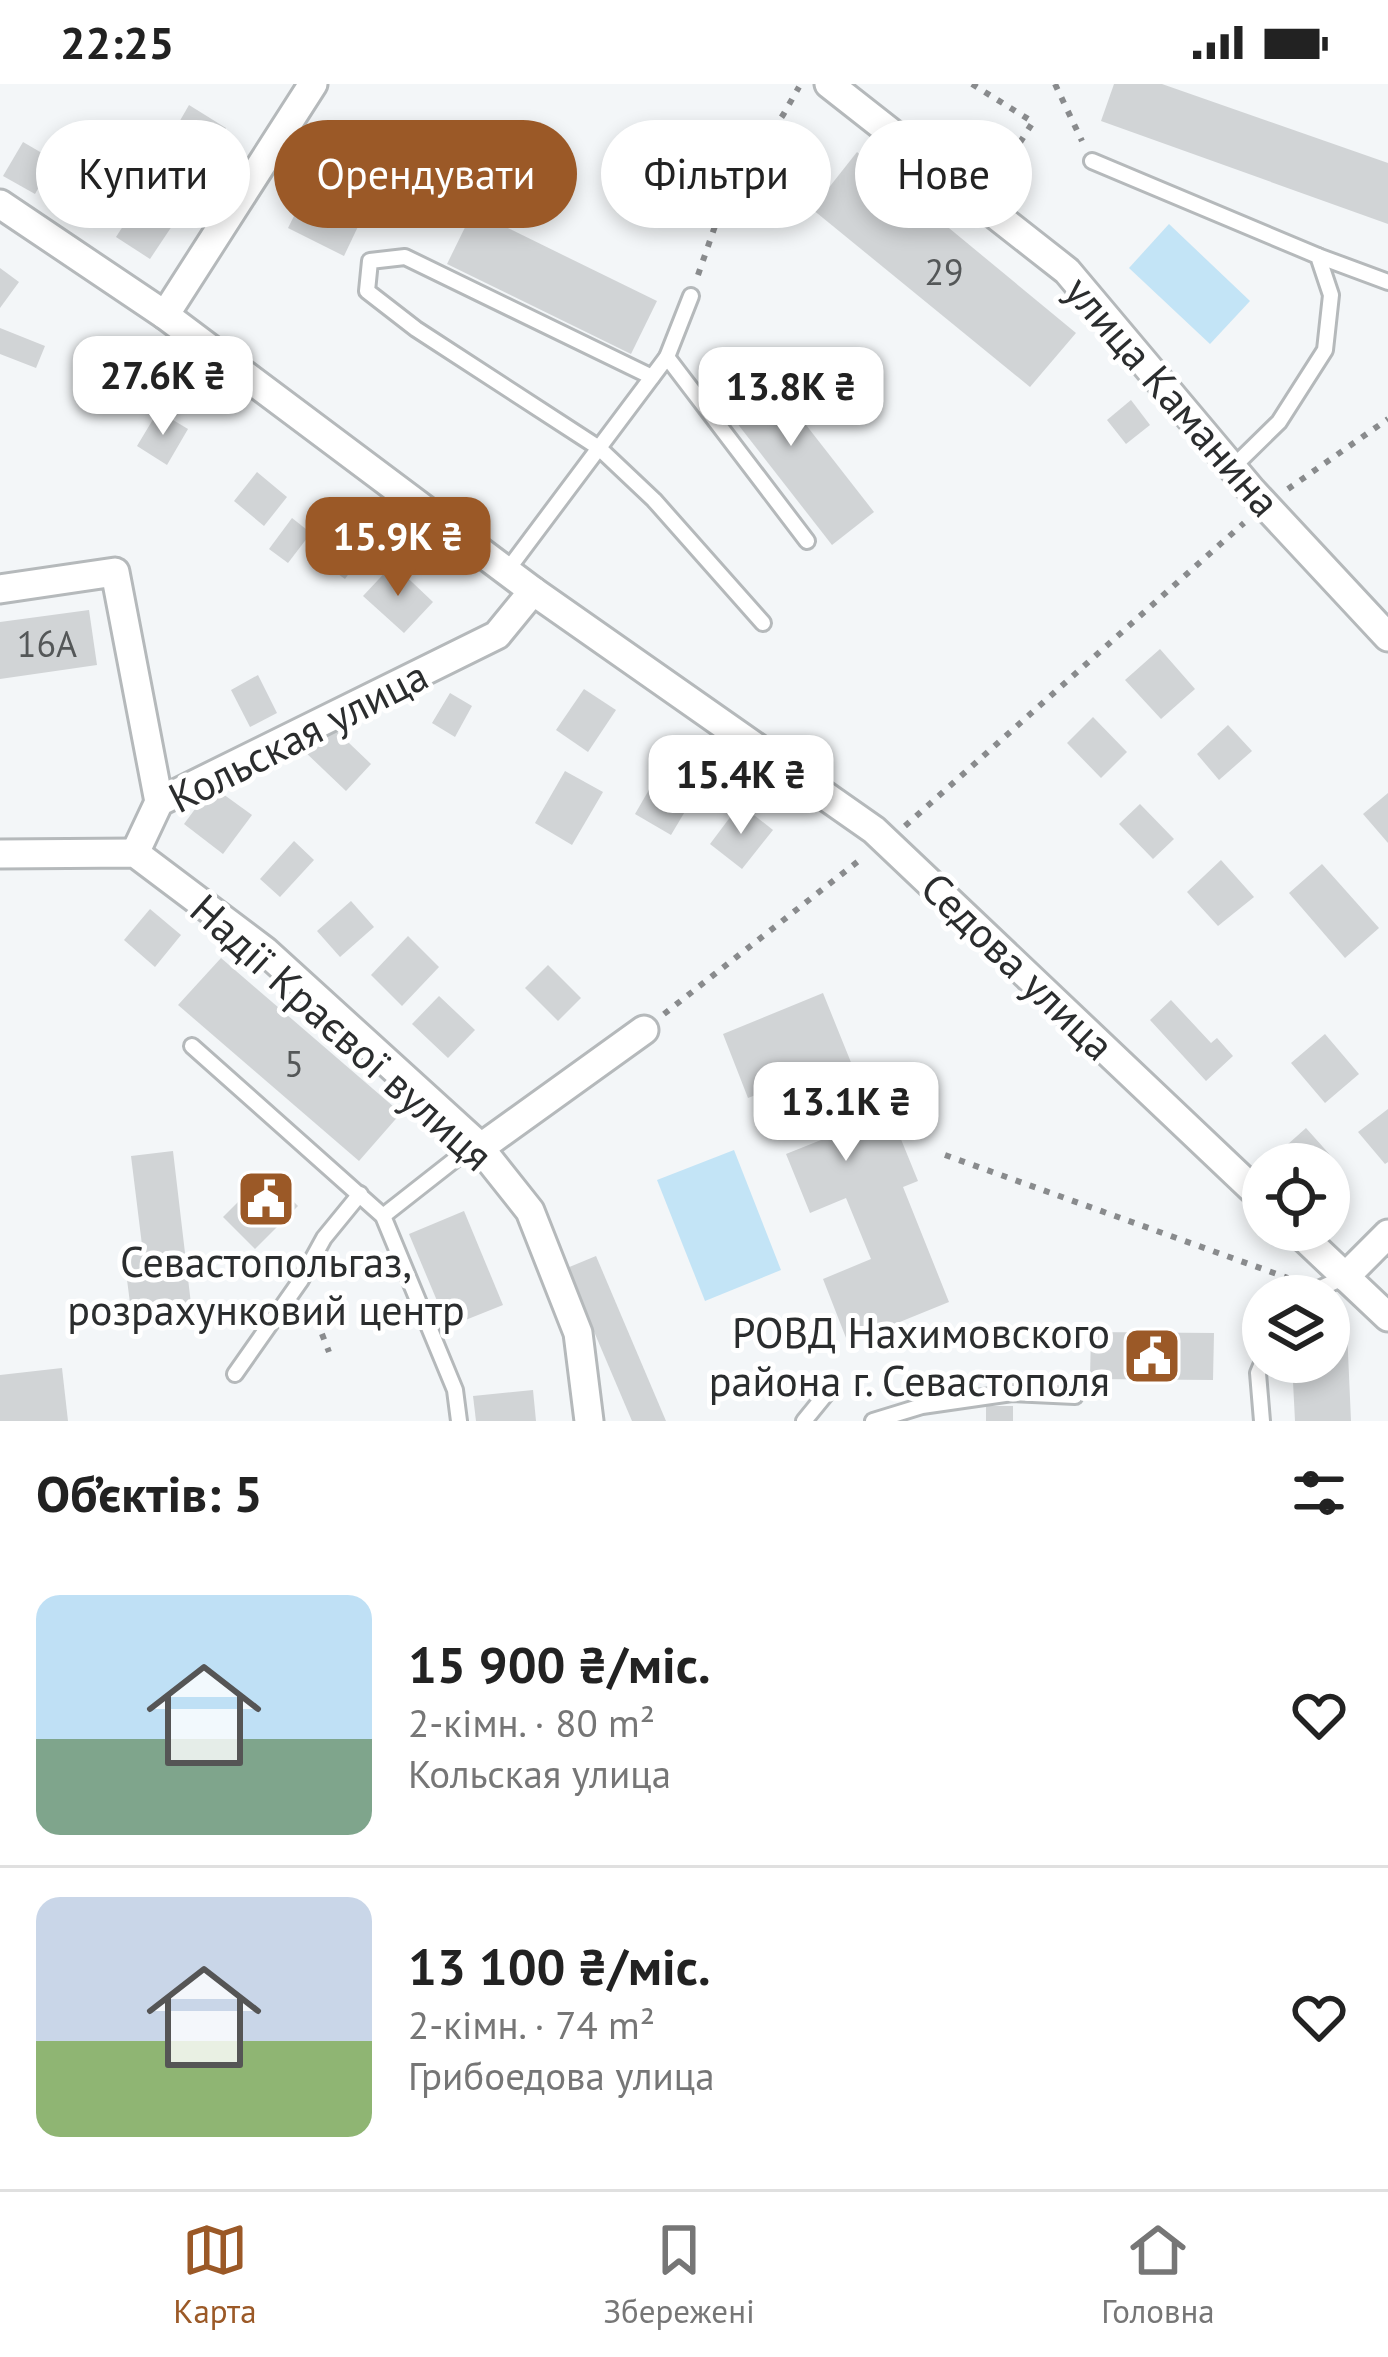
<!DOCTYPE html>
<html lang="uk">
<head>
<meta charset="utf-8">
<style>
  :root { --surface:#fff; --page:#f6f6f6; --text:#222; --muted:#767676; --line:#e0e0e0; --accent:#9b5927 }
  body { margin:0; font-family:"PT Sans",sans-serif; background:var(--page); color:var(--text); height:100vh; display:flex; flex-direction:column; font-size:45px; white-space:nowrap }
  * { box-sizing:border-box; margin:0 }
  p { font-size:39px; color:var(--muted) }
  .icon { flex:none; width:66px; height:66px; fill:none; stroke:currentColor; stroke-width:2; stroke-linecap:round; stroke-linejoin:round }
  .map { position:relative; height:1337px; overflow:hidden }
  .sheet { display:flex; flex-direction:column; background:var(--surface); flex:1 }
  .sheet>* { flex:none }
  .guide { position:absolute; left:36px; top:36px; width:1317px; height:108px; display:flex; gap:24px }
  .tools { position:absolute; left:1242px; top:1059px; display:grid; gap:24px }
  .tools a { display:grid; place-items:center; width:108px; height:108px; border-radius:50%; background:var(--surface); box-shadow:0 6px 18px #0003; font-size:60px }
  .price { position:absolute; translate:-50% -102px; padding:0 27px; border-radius:24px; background:#fff; color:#222; font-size:39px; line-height:78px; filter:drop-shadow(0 3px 6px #0008) }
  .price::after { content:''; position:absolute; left:50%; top:72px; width:36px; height:27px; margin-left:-18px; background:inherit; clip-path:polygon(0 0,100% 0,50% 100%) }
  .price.selected { background:var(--accent); color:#fff }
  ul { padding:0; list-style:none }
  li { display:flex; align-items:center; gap:36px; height:300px; padding:0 36px }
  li+li { border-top:3px solid var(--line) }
  li span { display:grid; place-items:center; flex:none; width:336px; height:240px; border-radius:24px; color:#555 }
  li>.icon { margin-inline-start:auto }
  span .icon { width:144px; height:144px; fill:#fffc; stroke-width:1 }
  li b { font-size:51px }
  h2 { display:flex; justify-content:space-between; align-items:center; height:144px; padding:0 36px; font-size:51px }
  .pill { padding:0 42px; border-radius:54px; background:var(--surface); box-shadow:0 6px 18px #0003; font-size:42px; line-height:108px }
  .pill.selected { background:var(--accent); color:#fff }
  .status { display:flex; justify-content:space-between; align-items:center; height:84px; padding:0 60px; background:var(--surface); direction:ltr }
  .status svg { height:33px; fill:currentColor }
  .dock { display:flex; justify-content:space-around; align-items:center; height:168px; border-top:3px solid var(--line); background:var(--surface); font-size:33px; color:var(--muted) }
  .dock a { display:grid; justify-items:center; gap:6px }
  .dock .selected { color:var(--accent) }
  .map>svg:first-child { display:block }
  .green { fill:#c3e4f6 }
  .building { fill:#d1d4d6 }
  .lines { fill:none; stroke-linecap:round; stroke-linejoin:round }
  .lane-casing { stroke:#b5b9bb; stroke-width:20 }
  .street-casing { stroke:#b5b9bb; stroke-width:33 }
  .path { stroke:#898b8d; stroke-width:6; stroke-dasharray:6 9; stroke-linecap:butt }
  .lane { stroke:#fff; stroke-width:14 }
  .street { stroke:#fff; stroke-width:27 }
  .labels { text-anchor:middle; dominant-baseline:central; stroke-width:10; stroke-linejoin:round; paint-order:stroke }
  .number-label { font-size:36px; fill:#545758 }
  .street-label { font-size:42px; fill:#2b2d2e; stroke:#fff }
  .poi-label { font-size:42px; fill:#2b2d2e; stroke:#fff }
</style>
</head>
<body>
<div class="status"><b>22:25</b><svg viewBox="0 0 49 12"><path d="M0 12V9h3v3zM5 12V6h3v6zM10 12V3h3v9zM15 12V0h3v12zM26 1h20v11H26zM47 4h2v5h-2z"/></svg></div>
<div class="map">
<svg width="1388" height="1337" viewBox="0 0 1388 1337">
  <rect width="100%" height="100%" fill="#f3f6f8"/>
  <g class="green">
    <path d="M 1169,140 L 1250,217 L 1210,260 L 1129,184 Z"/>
    <path d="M 734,1066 L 781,1186 L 705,1217 L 657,1096 Z"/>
  </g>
  <g class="building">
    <path d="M 1114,0 L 1162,0 L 1388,79 L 1388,140 L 1101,37 Z"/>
    <path d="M 189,21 L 226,44 L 207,76 L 170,54 Z"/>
    <path d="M 23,58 L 54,76 L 35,110 L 3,92 Z"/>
    <path d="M 857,68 L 1076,249 L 1030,303 L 812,125 Z"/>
    <path d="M 308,104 L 363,132 L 344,172 L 288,144 Z"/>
    <path d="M 138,119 L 172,142 L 150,175 L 116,153 Z"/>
    <path d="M 473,127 L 657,217 L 631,270 L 447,180 Z"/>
    <path d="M 0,184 L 19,198 L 0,224 Z"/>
    <path d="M 0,244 L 45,262 L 36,284 L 0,270 Z"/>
    <path d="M 750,269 L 874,428 L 832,461 L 708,302 Z"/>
    <path d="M 1131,316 L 1150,341 L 1126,360 L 1107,336 Z"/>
    <path d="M 158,327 L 188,345 L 167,381 L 137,362 Z"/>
    <path d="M 257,388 L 287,413 L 264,442 L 234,417 Z"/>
    <path d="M 292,434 L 311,449 L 288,479 L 269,465 Z"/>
    <path d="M 338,447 L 365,467 L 345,495 L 317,475 Z"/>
    <path d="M 393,480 L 433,518 L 404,549 L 363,512 Z"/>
    <path d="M 89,526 L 97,581 L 0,595 L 0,538 Z"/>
    <path d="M 1160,565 L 1195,605 L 1161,635 L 1125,596 Z"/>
    <path d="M 258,591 L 277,629 L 250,643 L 231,606 Z"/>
    <path d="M 584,605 L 616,626 L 588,668 L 556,646 Z"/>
    <path d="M 450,609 L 472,622 L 455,653 L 432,639 Z"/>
    <path d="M 1093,633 L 1127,668 L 1101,694 L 1067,659 Z"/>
    <path d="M 327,638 L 371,680 L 346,707 L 302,665 Z"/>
    <path d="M 1228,641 L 1252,667 L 1219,696 L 1197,670 Z"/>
    <path d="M 565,687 L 603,708 L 572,761 L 535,739 Z"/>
    <path d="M 657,692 L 693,714 L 671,751 L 635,730 Z"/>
    <path d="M 212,702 L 252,731 L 223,770 L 184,740 Z"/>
    <path d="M 1388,709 L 1388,759 L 1363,730 Z"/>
    <path d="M 740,720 L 773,746 L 742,785 L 710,760 Z"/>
    <path d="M 1140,720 L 1174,755 L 1153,775 L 1119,740 Z"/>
    <path d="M 294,757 L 314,776 L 280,813 L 260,795 Z"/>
    <path d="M 1221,776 L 1254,813 L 1218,842 L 1187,808 Z"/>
    <path d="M 1322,780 L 1379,844 L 1345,874 L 1289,809 Z"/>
    <path d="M 351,817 L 374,843 L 340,873 L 317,847 Z"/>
    <path d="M 150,825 L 181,851 L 155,883 L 124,856 Z"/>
    <path d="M 408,852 L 439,883 L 402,922 L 371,891 Z"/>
    <path d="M 221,874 L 401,1029 L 359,1077 L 178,921 Z"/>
    <path d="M 548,881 L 581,914 L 558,937 L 525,904 Z"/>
    <path d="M 823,909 L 869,1023 L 885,1016 L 918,1097 L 903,1103 L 949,1218 L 848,1259 L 823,1195 L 871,1175 L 846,1114 L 810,1129 L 786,1070 L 821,1056 L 796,995 L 748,1014 L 723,950 Z"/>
    <path d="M 439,912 L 475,946 L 448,974 L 412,940 Z"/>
    <path d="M 1171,916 L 1211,959 L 1217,954 L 1233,972 L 1206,997 L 1150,936 Z"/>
    <path d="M 1325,950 L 1359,990 L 1325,1019 L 1291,979 Z"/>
    <path d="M 1388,1025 L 1388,1078 L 1385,1080 L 1358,1048 Z"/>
    <path d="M 1306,1044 L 1339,1081 L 1329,1090 L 1329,1080 L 1287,1080 L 1278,1069 Z"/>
    <path d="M 173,1067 L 191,1220 L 131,1227 L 123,1164 L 142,1161 L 131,1072 Z"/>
    <path d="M 266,1090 L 298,1122 L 255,1165 L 223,1133 Z"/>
    <path d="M 464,1127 L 503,1221 L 448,1243 L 409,1150 Z"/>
    <path d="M 596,1172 L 666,1337 L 632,1337 L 567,1184 Z"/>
    <path d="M 1347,1246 L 1351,1337 L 1295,1337 L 1292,1278 L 1329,1278 L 1329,1247 Z"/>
    <path d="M 1091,1248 L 1214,1249 L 1213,1296 L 1090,1295 Z"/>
    <path d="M 62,1284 L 68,1337 L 0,1337 L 0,1291 Z"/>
    <path d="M 533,1306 L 536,1337 L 476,1337 L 473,1312 Z"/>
    <rect x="986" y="1322" width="27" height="15"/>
  </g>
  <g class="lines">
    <g class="lane-casing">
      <g id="lane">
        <path d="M 1092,77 L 1318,172 L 1331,211 L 1325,266 L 1279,338 L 1232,384"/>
        <path d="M 1318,172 L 1388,198"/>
        <path d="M 667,273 L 691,212"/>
        <path d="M 652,293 L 405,173 L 370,177 L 367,207 L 416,245 L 599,364 L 654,416 L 763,539"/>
        <path d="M 506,488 L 667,273 L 807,457"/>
        <path d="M 192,962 L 383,1132 L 455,1306 L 459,1337"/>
        <path d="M 383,1132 L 476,1059"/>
        <path d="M 1303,1212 L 1345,1193"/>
        <path d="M 235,1290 L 301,1196 L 324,1154 L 360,1110"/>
        <path d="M 804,1337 L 826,1310"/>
        <path d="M 873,1337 L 922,1322 L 1012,1309 L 1075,1312"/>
        <path d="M 1262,1337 L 1258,1289 L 1263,1277"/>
      </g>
    </g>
    <g class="street-casing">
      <g id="street">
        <path d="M 829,0 L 1067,187 L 1252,407 L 1388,553"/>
        <path d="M 0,120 L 165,231 L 533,507 L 874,746 L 1263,1115"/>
        <path d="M 165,231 L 313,0"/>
        <path d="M 0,505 L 115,488 L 159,718"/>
        <path d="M 135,769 L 159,718 L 497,551 L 533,507"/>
        <path d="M 0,770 L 135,769 L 265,867 L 476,1059 L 530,1127 L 578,1249 L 589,1337"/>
        <path d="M 480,1064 L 644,946"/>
        <path d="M 1296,1146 L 1388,1233"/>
        <path d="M 1345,1193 L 1388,1150"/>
      </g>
    </g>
    <g class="path">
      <path d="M 972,0 L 1033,38 L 996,96"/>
      <path d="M 1055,0 L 1082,57"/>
      <path d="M 698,191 L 723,119 L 783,31 L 799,3"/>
      <path d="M 1288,405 L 1388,335"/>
      <path d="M 905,742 L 1244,439"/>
      <path d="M 664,930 L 861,775"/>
      <path d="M 945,1071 L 1288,1194"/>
      <path d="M 311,1222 L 329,1268"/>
    </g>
    <use href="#lane" class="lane"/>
    <use href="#street" class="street"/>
  </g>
  <defs>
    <g id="civic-square" transform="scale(3)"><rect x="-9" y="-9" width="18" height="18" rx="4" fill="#9b5927" stroke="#fff"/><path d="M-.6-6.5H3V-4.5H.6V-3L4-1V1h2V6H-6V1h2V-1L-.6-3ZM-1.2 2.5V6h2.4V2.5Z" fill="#fff"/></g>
  </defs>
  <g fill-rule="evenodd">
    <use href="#civic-square" x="266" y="1115"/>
    <use href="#civic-square" x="1152" y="1272"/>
  </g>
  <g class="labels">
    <g class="number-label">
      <text x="944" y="187">29</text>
      <text x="47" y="559">16А</text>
      <text x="294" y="979">5</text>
    </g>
    <g class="street-label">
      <text transform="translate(1173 312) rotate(49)">улица Каманина</text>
      <text transform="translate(298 652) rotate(-27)">Кольская улица</text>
      <text transform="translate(1018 882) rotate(44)">Седова улица</text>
      <text transform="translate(342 948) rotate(42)">Надії Краєвої вулиця</text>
    </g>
    <g class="poi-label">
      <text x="266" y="1177">Севастопольгаз,<tspan x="266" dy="48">розрахунковий центр</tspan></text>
      <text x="1110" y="1248" text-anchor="end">РОВД Нахимовского<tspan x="1110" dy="48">района г. Севастополя</tspan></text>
    </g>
  </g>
</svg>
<div class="tools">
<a><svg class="icon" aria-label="locate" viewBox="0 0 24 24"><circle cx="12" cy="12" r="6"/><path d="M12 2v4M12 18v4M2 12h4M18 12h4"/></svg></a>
<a><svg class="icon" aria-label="layers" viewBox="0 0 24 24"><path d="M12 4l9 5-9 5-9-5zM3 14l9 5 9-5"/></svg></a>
</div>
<b class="price" style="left:163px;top:354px">27.6K ₴</b>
<b class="price" style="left:791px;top:365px">13.8K ₴</b>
<b class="price selected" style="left:398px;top:515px">15.9K ₴</b>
<b class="price" style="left:741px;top:753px">15.4K ₴</b>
<b class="price" style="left:846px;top:1080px">13.1K ₴</b>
<div class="guide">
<a class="pill">Купити</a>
<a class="pill selected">Орендувати</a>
<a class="pill">Фільтри</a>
<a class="pill">Нове</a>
</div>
</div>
<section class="sheet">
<h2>Об’єктів: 5<svg class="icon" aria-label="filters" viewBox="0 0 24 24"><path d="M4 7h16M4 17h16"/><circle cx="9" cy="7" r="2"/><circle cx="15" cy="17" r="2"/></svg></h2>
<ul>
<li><span style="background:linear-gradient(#bfe0f5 60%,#7fa58c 0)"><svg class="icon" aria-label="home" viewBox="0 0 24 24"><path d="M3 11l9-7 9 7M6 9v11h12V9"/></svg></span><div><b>15 900 ₴/міс.</b><p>2-кімн. · 80 m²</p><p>Кольская улица</p></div><svg class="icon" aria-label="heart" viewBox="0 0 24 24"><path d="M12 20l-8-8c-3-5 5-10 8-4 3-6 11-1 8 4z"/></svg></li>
<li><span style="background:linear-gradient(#c9d6e8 60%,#8fb573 0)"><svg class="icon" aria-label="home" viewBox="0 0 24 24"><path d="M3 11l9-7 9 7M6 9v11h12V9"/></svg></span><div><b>13 100 ₴/міс.</b><p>2-кімн. · 74 m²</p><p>Грибоедова улица</p></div><svg class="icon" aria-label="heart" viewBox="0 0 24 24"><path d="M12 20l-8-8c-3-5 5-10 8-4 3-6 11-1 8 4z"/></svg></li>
</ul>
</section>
<nav class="dock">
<a class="selected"><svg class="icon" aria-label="map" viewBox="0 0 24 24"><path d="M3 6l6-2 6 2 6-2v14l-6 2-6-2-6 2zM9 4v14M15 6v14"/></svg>Карта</a>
<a><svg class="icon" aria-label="saved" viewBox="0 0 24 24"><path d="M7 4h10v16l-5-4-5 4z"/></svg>Збережені</a>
<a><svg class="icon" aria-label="home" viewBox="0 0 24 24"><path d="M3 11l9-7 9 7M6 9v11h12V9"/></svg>Головна</a>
</nav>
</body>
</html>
